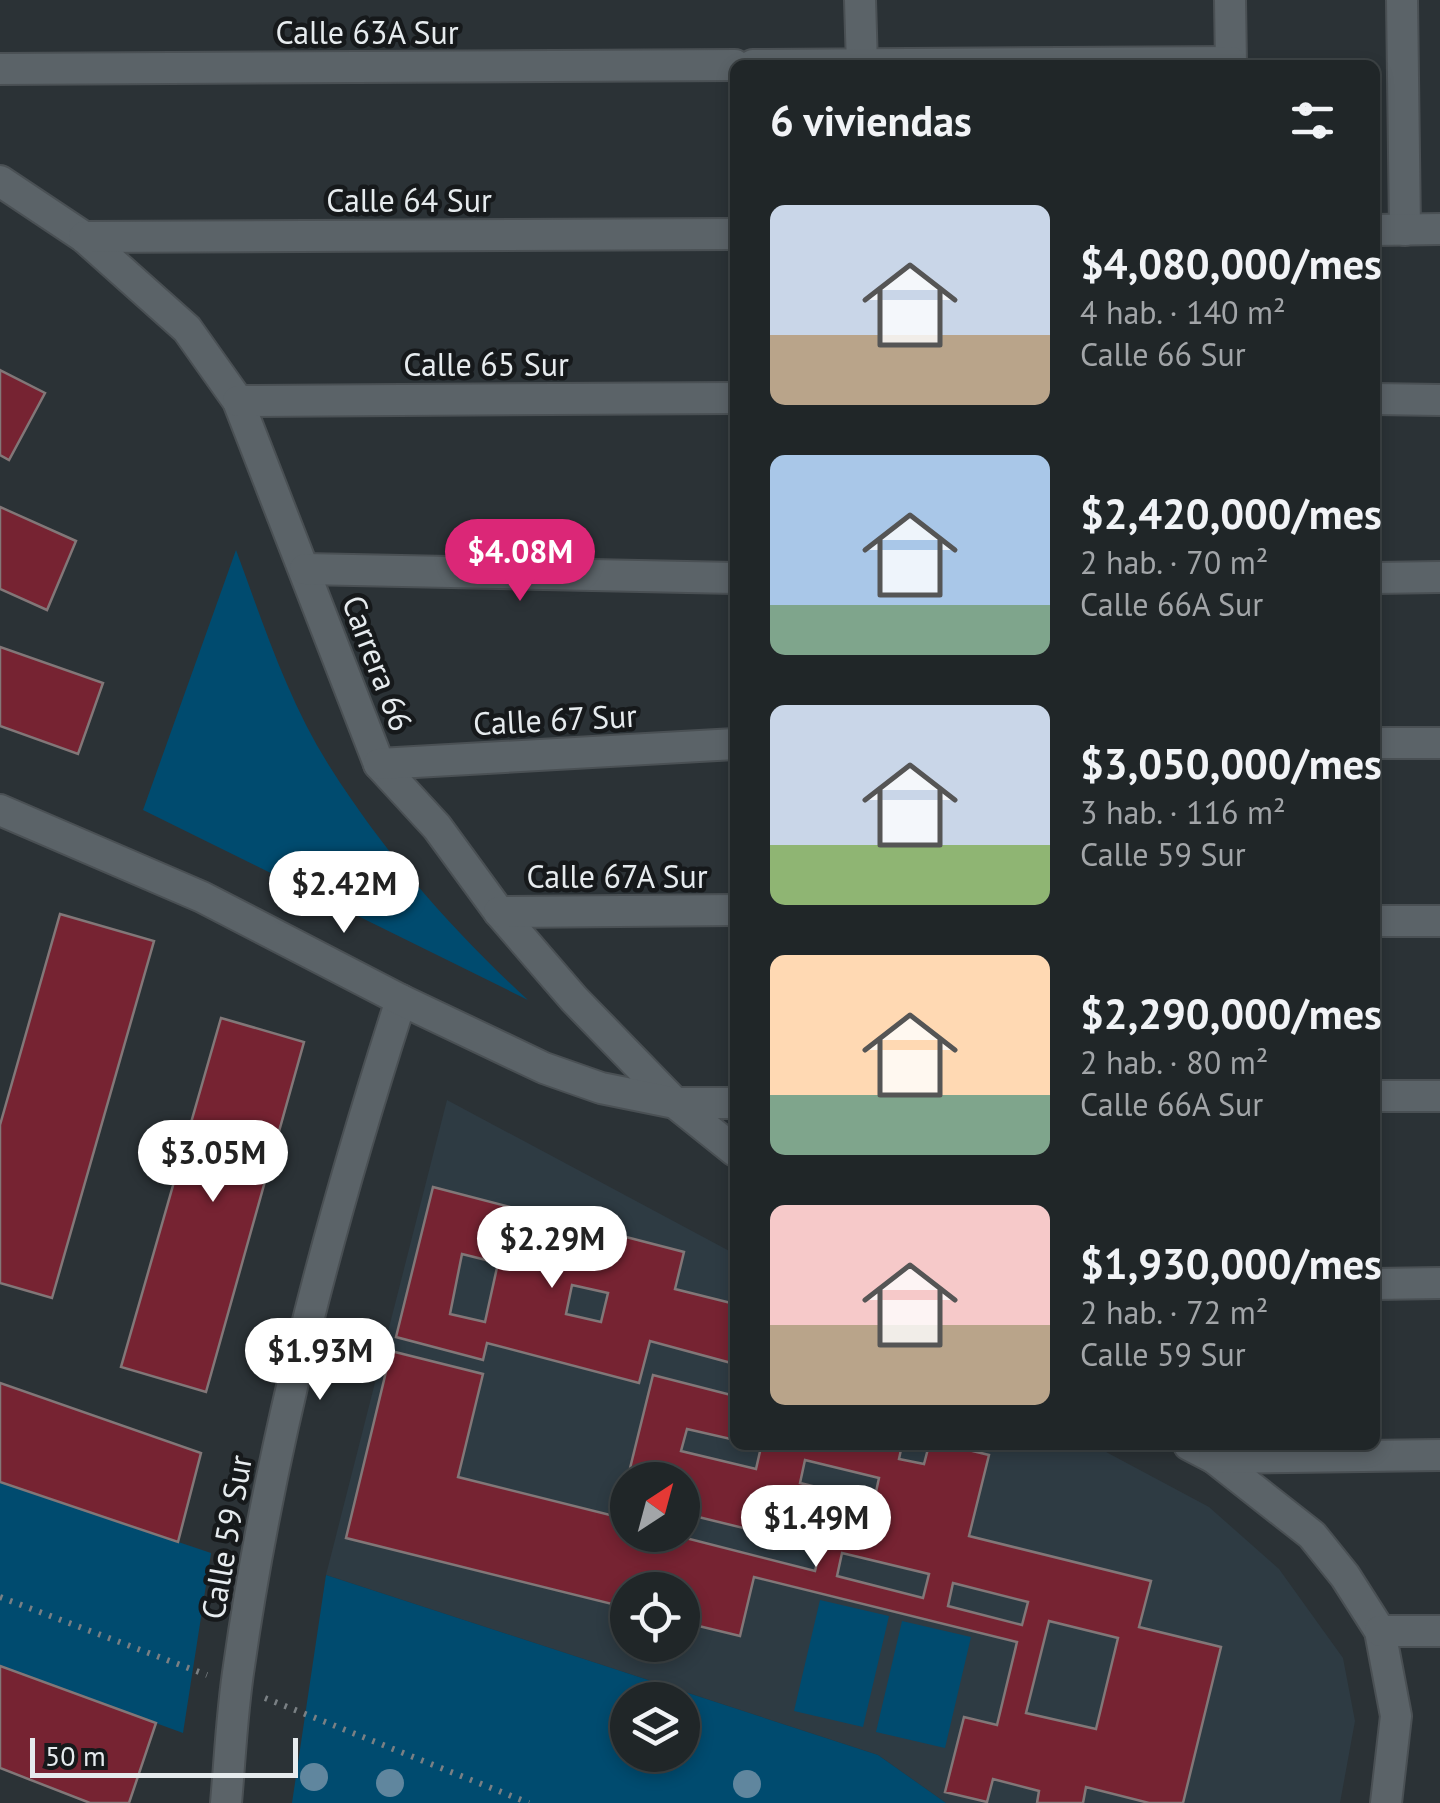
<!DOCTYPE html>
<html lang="es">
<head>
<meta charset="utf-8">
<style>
  :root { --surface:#202628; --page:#2d3234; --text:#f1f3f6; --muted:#a2a5a8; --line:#3d4345; --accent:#db2777 }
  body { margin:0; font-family:"PT Sans",sans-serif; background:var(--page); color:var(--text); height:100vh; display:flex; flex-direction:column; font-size:38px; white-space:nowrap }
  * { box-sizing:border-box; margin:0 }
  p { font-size:32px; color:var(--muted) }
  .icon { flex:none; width:55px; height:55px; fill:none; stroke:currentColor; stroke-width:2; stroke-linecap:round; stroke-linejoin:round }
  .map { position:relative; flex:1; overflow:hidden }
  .details { position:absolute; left:730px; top:60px; width:650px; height:1390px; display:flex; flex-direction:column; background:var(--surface); border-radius:15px; box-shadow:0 5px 15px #0003,0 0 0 2px var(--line) }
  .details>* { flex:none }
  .needle { width:65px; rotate:36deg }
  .fabs { position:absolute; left:610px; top:1462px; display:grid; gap:20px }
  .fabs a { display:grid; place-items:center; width:90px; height:90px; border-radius:50%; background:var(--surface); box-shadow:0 5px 15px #0003,0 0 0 2px var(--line); font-size:50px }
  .scale { position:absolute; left:30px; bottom:25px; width:268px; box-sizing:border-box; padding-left:10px; border:5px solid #e6ebee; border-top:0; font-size:28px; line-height:35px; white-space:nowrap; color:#e6ebee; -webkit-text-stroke:8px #16191b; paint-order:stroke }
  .price { position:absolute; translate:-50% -85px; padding:0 22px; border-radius:35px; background:#fff; color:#222; font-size:32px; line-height:65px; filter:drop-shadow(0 2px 5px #0008) }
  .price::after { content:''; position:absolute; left:50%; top:60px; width:30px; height:22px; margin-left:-15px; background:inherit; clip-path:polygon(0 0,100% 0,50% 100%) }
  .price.current { background:var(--accent); color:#fff }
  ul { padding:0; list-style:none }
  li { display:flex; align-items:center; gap:30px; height:250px; padding:0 40px }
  li span { display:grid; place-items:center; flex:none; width:280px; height:200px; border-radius:15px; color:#555 }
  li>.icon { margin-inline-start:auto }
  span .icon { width:120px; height:120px; fill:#fffc; stroke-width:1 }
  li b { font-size:42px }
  h2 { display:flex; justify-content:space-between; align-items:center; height:120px; padding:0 40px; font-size:42px }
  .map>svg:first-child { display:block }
  .built { fill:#2e3b43; fill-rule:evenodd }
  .green { fill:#004b6f; fill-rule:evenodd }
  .building { fill:#762332; stroke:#827778; stroke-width:2.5; fill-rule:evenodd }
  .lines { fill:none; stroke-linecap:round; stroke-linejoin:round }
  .street-casing { stroke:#4a5054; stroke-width:34 }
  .secondary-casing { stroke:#4a5054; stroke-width:34 }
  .path { stroke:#7a8084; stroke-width:6; stroke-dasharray:2.5 8; stroke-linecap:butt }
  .street { stroke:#5b6368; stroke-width:30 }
  .secondary { stroke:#5b6368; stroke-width:30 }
  .tree { fill:#60869e }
  .labels { text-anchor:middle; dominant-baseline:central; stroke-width:9; stroke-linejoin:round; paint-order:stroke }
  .street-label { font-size:32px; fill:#e6ebee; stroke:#16191b }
</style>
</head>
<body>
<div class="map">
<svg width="1440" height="1803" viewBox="0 0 1440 1803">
  <rect width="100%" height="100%" fill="#2b3236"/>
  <path class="built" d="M 447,1100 L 735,1254 L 735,1445 L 1093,1445 L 1209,1507 L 1279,1569 L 1343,1658 L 1355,1721 L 1340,1803 L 946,1803 L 878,1755 L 326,1575 ZM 628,1480 L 682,1480 L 682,1535 L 628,1535 ZM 628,1590 L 682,1590 L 682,1645 L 628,1645 Z"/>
  <g class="green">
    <path d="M 236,550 C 263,623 288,701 330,767 C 385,854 453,931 528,1000 L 143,810 Z"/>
    <path d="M 0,1482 L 211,1553 L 183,1733 L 0,1666 Z"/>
    <path d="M 326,1575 L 878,1755 L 946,1803 L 292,1803 ZM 682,1700 L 682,1755 L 628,1755 L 628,1700 Z"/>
    <path d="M 820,1600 L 889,1616 L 863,1727 L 794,1711 Z"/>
    <path d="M 902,1621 L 971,1637 L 945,1748 L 876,1732 Z"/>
  </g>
  <g class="building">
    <path d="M 0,370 L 45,393 L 9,460 L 0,455 Z"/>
    <path d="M 0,507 L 76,541 L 47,610 L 0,589 Z"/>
    <path d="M 0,647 L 103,683 L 78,754 L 0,726 Z"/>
    <path d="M 60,914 L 154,941 L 52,1298 L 0,1283 L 0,1125 Z"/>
    <path d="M 221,1018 L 304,1042 L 206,1392 L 121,1367 Z"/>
    <path d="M 433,1187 L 684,1252 L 675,1289 L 735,1304 L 735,1364 L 650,1341 L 639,1383 L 487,1343 L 483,1360 L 396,1337 ZM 462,1254 L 498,1263 L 485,1322 L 450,1314 ZM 572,1285 L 608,1293 L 601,1322 L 566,1314 Z"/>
    <path d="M 391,1351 L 483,1374 L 458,1477 L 618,1517 L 653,1375 L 735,1396 L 735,1440 L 687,1429 L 681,1451 L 756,1469 L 761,1447 L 755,1445 L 902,1445 L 899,1459 L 924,1464 L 929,1445 L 948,1445 L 989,1455 L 969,1536 L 1151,1581 L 1139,1627 L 1221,1647 L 1183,1803 L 1149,1803 L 1086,1787 L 1083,1803 L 1037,1803 L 1039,1791 L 993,1779 L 987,1802 L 945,1792 L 964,1717 L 997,1725 L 1017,1642 L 754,1577 L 740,1636 L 682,1622 L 682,1590 L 628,1590 L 628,1608 L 346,1538 ZM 805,1460 L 879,1478 L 874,1501 L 800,1483 ZM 628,1480 L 682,1480 L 682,1513 L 821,1547 L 815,1571 L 674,1535 L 628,1535 ZM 842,1553 L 929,1574 L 923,1598 L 837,1576 ZM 953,1583 L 1028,1602 L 1022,1625 L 948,1606 ZM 1049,1621 L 1118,1638 L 1096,1729 L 1026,1713 Z"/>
    <path d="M 0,1383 L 201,1453 L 178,1542 L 0,1482 Z"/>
    <path d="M 0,1666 L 156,1723 L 129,1803 L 90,1803 L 0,1768 Z"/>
  </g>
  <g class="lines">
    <g class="street-casing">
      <g id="street">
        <path d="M 860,0 L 862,65"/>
        <path d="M 1230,0 L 1231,65"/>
        <path d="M 1402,0 L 1405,230"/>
        <path d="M 753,65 L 1231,62"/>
        <path d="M 0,69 L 735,65"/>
        <path d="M 0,181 L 84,237 L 187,329 L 238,401 L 379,764 L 437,827 L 499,912 L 574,999 L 675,1103 L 735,1151"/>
        <path d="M 1375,230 L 1440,229"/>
        <path d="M 84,237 L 735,234"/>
        <path d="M 1375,399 L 1440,400"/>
        <path d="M 238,401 L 735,398"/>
        <path d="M 305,569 L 735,578"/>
        <path d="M 1375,578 L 1440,577"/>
        <path d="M 1375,743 L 1440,743"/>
        <path d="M 379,764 L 735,744"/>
        <path d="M 499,912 L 735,910"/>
        <path d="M 1375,921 L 1440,921"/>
        <path d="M 1375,1284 L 1440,1283"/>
        <path d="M 1189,1445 L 1214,1458 L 1312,1535 L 1345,1576 L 1380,1631 L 1396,1716 L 1386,1803"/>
        <path d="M 1214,1458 L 1440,1455"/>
        <path d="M 1380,1631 L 1440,1631"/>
        <path d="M 226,1803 C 230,1758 232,1711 239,1666 C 271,1440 331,1217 401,1000"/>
      </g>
    </g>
    <g class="secondary-casing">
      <g id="secondary">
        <path d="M 0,810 L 202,897 L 401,1000 L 544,1068 L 601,1088 L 675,1103 L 735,1103"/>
        <path d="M 1375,1096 L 1440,1096"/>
      </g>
    </g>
    <g class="path">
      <path d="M 0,1597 L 207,1675"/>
      <path d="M 265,1698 L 529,1803"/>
    </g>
    <use href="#street" class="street"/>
    <use href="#secondary" class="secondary"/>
  </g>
  <g class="tree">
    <circle cx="314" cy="1777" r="14"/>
    <circle cx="390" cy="1783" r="14"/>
    <circle cx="747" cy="1784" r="14"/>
  </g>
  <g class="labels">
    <g class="street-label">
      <text x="367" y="32">Calle 63A Sur</text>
      <text x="409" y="200">Calle 64 Sur</text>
      <text x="486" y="364">Calle 65 Sur</text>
      <text transform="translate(378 663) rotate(69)">Carrera 66</text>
      <text transform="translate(555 719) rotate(-3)">Calle 67 Sur</text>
      <text x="617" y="876">Calle 67A Sur</text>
      <text transform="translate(226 1537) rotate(-80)">Calle 59 Sur</text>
    </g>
  </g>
</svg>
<div class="fabs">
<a><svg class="needle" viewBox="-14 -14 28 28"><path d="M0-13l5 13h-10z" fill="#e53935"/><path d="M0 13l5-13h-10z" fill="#a2a5a8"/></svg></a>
<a><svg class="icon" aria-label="locate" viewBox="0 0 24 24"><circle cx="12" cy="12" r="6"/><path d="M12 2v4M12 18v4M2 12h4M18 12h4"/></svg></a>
<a><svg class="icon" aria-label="layers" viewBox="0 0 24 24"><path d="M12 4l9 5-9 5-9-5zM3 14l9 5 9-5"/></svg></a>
</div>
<div class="scale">50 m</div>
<b class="price current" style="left:520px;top:604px">$4.08M</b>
<b class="price" style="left:344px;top:936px">$2.42M</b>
<b class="price" style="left:213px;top:1205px">$3.05M</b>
<b class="price" style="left:552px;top:1291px">$2.29M</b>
<b class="price" style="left:320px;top:1403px">$1.93M</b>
<b class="price" style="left:816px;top:1570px">$1.49M</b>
<section class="details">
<h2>6 viviendas<svg class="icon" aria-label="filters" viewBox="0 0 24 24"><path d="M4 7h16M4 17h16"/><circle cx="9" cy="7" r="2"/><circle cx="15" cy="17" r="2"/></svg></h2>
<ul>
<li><span style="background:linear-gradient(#c9d6e8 65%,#b9a48a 0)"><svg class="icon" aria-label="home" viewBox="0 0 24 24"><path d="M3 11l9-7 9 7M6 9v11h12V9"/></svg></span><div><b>$4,080,000/mes</b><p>4 hab. · 140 m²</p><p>Calle 66 Sur</p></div></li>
<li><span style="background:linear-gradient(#a9c7e8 75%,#7fa58c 0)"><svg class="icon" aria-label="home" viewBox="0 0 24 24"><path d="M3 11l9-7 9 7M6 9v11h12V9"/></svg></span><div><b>$2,420,000/mes</b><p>2 hab. · 70 m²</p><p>Calle 66A Sur</p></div></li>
<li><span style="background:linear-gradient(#c9d6e8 70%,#8fb573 0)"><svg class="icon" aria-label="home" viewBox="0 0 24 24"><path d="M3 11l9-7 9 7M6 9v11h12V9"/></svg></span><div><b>$3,050,000/mes</b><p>3 hab. · 116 m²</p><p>Calle 59 Sur</p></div></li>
<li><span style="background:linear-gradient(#ffd9b3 70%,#7fa58c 0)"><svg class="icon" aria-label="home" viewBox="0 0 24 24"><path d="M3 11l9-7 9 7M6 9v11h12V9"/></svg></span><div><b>$2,290,000/mes</b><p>2 hab. · 80 m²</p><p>Calle 66A Sur</p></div></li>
<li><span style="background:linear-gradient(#f6c9c9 60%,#b9a48a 0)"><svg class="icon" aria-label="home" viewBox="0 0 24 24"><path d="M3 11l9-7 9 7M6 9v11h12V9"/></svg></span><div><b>$1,930,000/mes</b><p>2 hab. · 72 m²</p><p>Calle 59 Sur</p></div></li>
</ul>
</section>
</div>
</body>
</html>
